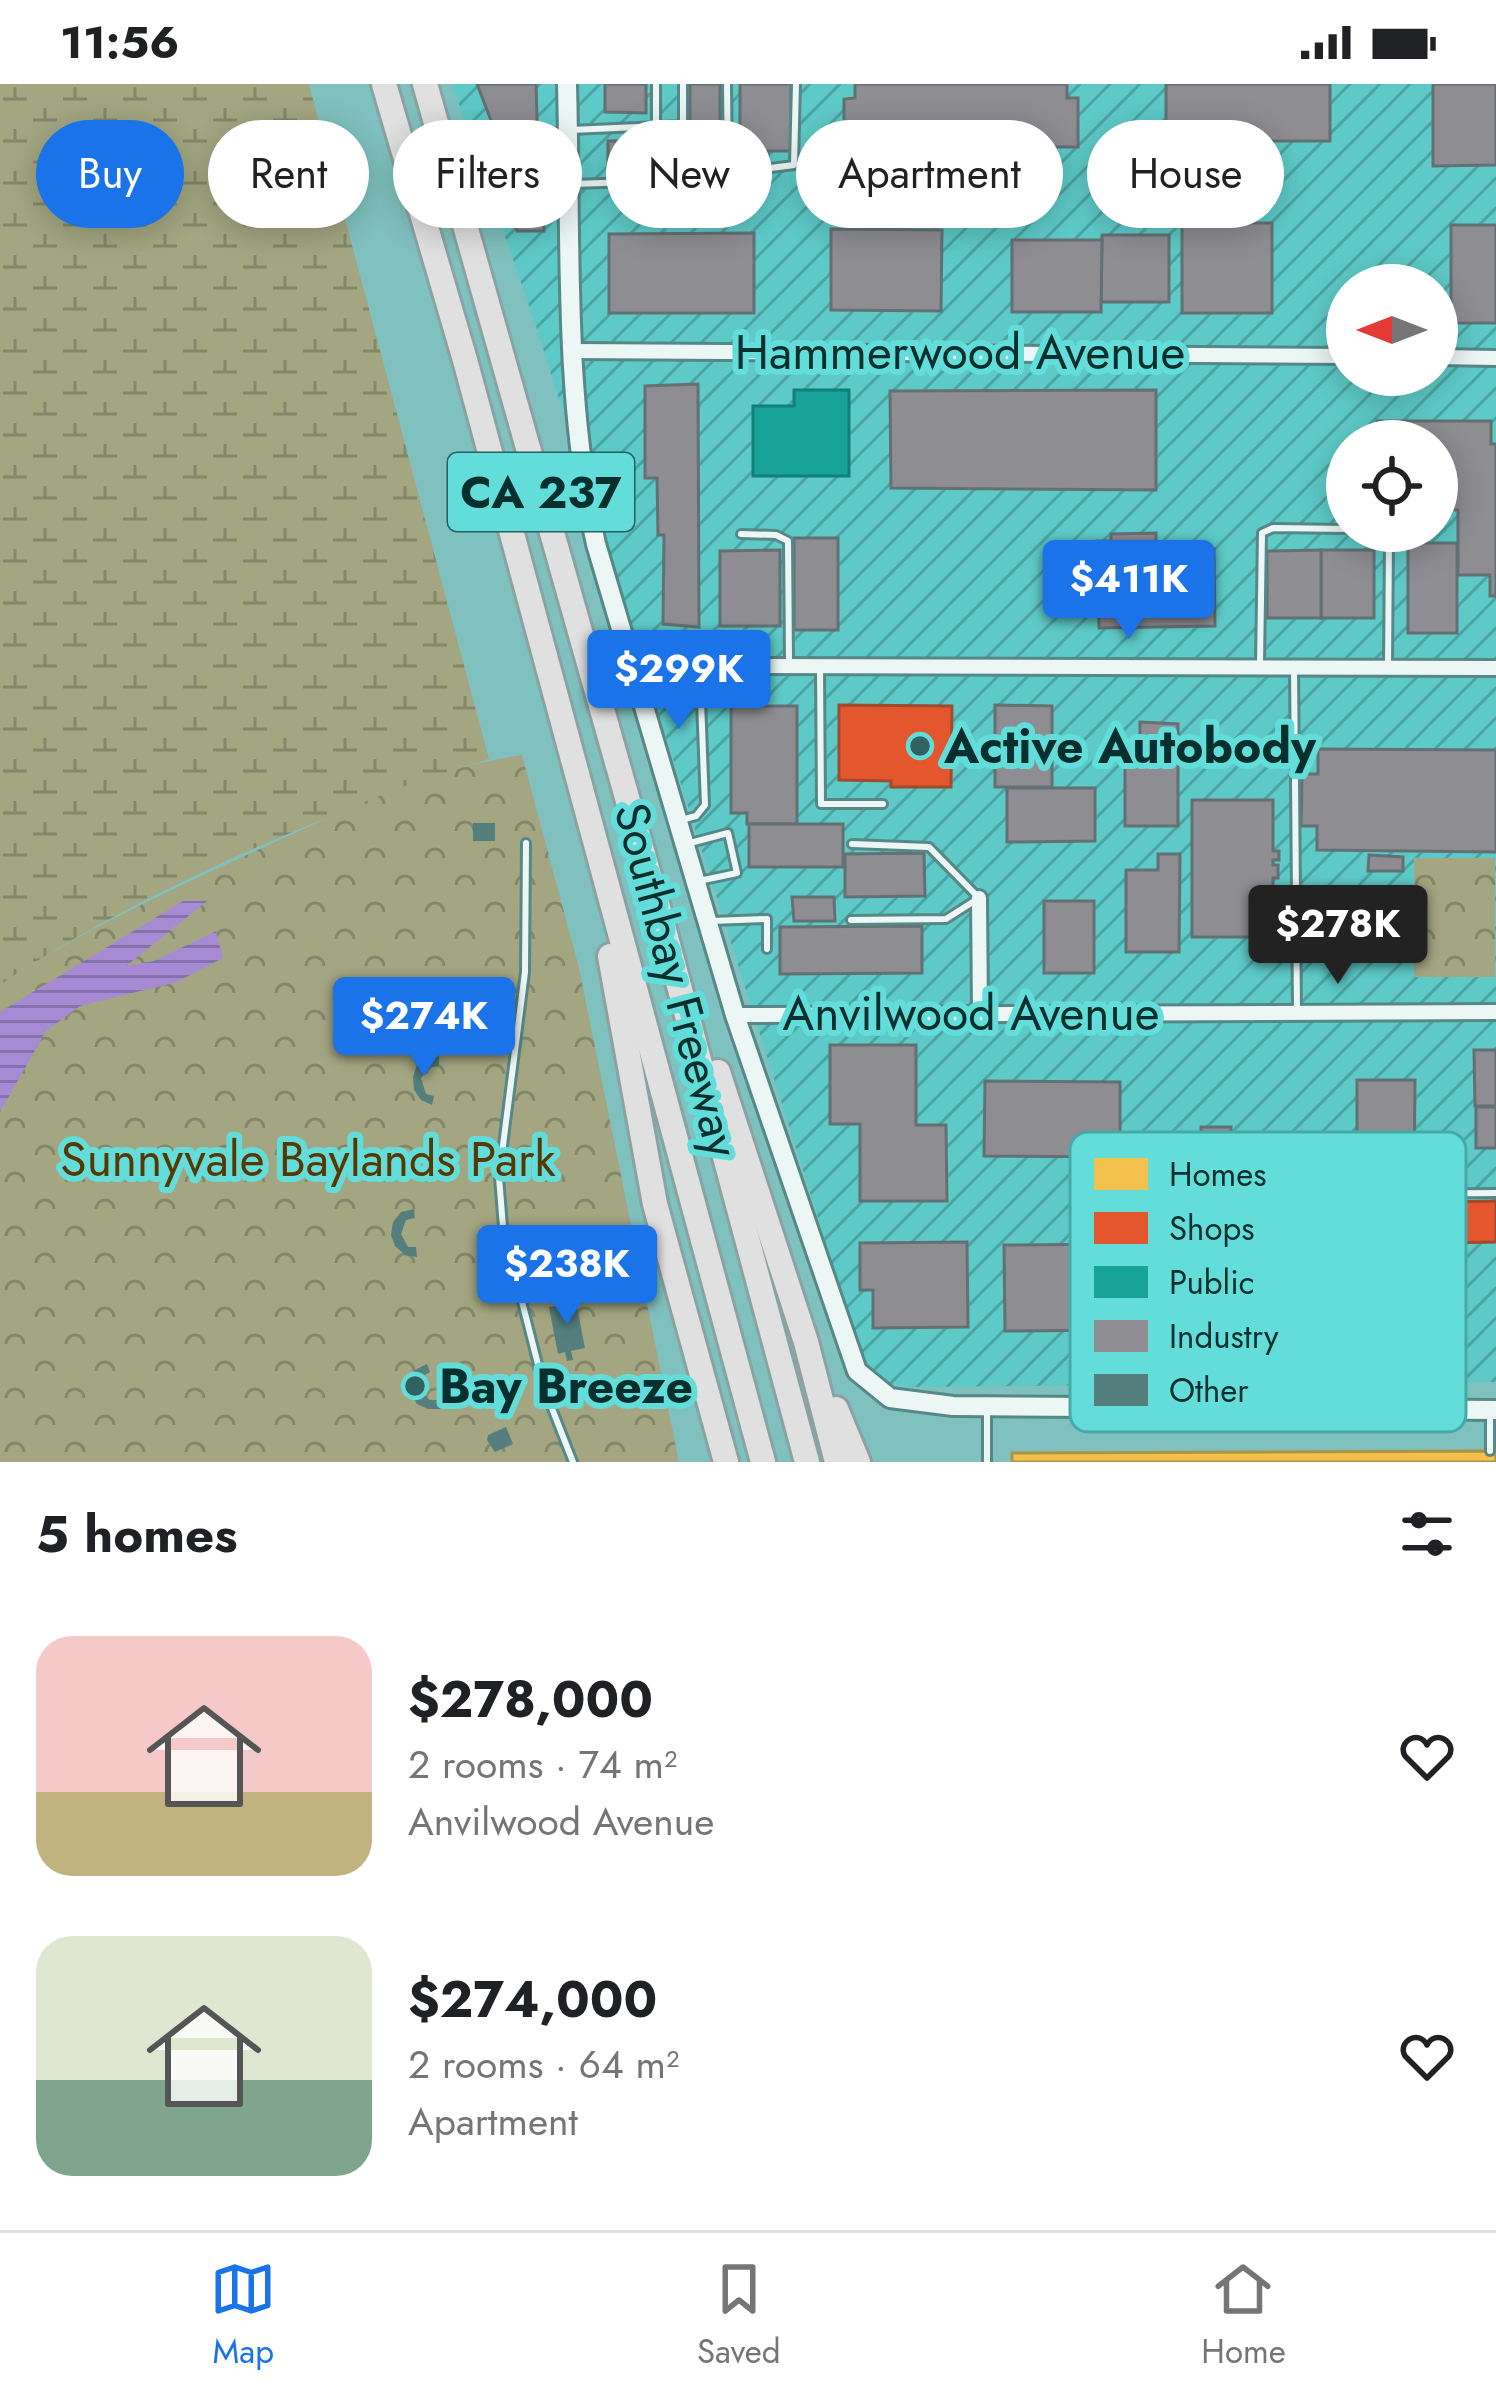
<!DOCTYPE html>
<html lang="en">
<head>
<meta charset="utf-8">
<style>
  :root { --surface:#fff; --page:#f6f6f6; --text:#202124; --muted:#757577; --line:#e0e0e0; --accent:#1a73e8 }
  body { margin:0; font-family:Jost,sans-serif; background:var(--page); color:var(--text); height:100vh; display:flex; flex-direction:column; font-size:45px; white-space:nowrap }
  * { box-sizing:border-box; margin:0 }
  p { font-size:39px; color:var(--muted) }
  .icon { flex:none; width:66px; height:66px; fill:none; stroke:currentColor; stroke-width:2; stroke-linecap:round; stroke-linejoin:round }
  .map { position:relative; height:1378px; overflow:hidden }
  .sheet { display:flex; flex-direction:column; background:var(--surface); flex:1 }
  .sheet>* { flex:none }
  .top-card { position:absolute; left:36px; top:36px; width:1425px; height:108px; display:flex; gap:24px }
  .needle { width:78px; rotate:270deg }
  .buttons { position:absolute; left:1326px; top:180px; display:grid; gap:24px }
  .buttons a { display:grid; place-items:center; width:132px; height:132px; border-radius:50%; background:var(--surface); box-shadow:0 6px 30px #0003; font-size:60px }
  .price { position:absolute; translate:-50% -102px; padding:0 27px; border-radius:12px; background:var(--accent); color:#fff; font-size:39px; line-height:78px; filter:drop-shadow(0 3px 6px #0008) }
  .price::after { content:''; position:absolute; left:50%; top:72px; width:36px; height:27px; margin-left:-18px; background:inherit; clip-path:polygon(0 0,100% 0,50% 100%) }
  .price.current { background:#222; color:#fff }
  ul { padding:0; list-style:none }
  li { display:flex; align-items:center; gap:36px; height:300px; padding:0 36px }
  li span { display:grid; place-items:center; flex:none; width:336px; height:240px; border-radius:36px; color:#555 }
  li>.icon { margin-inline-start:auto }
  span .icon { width:144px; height:144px; fill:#fffc; stroke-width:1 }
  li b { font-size:51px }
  h2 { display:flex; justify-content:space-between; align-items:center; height:144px; padding:0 36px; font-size:51px }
  .pill { padding:0 42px; border-radius:54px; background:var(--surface); box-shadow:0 6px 30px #0003; font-size:42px; line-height:108px }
  .pill.current { background:var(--accent); color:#fff }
  .status { display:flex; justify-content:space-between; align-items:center; height:84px; padding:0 60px; background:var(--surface); direction:ltr }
  .status svg { height:33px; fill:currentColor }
  .dock { display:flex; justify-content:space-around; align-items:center; height:168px; border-top:3px solid var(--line); background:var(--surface); font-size:33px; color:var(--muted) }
  .dock a { display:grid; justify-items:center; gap:6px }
  .dock .current { color:var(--accent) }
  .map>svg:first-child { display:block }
  .industrial { fill:url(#industrial-furrows); fill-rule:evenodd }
  .wetland { fill:url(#wetland-marsh) }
  .park { fill:url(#park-crowns) }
  .water { fill:url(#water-rules) }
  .homes { fill:#f2c14e; stroke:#ab9544; stroke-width:3 }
  .shops { fill:#e4572e; stroke:#a14b2e; stroke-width:3 }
  .public { fill:#17a398; stroke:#128078; stroke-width:3 }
  .industry { fill:#8d8d92; stroke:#647174; stroke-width:3 }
  .building { fill:#557f7e }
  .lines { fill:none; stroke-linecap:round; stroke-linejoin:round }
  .lane-casing { stroke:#568887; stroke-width:12 }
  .street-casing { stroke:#568887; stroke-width:20 }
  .secondary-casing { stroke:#568887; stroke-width:24 }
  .highway-casing { stroke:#8ba2a2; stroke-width:30 }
  .lane { stroke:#ecf6f5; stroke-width:6 }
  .street { stroke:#ecf6f5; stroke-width:14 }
  .secondary { stroke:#ecf6f5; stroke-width:18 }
  .highway { stroke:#e0e0e1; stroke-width:24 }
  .poi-dot { fill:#306261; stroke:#63ddd9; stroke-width:4.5 }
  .labels { text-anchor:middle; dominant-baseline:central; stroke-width:12; stroke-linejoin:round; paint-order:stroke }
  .shield { fill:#63ddd9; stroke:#226361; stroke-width:3 }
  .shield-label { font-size:45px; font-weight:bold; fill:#062f2e }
  .street-label { font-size:48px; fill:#062f2e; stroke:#63ddd9 }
  .poi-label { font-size:48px; font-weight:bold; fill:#062f2e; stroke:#63ddd9; text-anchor:start }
  .park-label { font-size:48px; fill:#583802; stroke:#63ddd9 }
  .key { fill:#63ddd9; stroke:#47a9a6; stroke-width:3 }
  .key-label { font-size:33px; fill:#062f2e }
</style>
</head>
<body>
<div class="status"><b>11:56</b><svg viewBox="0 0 49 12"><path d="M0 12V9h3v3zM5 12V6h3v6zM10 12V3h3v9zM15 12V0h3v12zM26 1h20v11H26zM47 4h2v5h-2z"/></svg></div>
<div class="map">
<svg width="1496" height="1378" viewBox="0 0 1496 1378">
  <defs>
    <pattern id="industrial-furrows" width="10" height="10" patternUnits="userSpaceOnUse" patternTransform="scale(3)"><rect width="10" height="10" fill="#5dcac7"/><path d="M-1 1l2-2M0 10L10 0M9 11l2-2" fill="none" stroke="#4ba4a2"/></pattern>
    <pattern id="wetland-marsh" width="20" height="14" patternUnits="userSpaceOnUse" patternTransform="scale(3)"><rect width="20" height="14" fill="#a3a681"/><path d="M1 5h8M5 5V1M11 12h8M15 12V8" fill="none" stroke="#83886a"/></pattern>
    <pattern id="park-crowns" width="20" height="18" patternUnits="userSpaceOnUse" patternTransform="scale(3)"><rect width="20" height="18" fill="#a3a681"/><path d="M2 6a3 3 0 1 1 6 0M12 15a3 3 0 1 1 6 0" fill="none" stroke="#83886a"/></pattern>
    <pattern id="water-rules" width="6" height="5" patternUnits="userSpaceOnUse" patternTransform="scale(3)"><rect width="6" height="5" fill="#a68bd4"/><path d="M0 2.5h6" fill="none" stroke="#8572ac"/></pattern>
  </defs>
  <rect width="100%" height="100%" fill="#7fc1bf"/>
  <path class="industrial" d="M 452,0 L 1496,0 L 1496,1298 L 911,1303 L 891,1300 L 875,1290 L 862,1273 L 535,239 ZM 1347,201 L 1437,201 L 1437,291 L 1347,291 ZM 1347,357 L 1437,357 L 1437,447 L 1347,447 Z"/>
  <path class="wetland" d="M 0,0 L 309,0 L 489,675 C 327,728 142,806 0,901 Z"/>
  <g class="park">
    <path d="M 522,671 L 579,884 L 679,1378 L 0,1378 L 0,901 C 82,846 172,805 262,764 C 345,726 431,684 522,671 Z"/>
    <rect x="1414" y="774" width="81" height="119"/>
  </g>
  <path class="water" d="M 183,817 L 207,817 L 126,882 L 154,877 L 216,847 L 223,874 L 177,898 L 80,922 L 46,947 L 0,1028 L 0,928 Z"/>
  <path class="homes" d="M 1496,1367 L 1496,1378 L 1012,1378 L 1012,1369 Z"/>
  <g class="shops">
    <path d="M 839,621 L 952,622 L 951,703 L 891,703 L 891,697 L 839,696 Z"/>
    <path d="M 1496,1117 L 1496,1158 L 1444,1159 L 1443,1118 Z"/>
  </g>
  <path class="public" d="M 794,306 L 849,306 L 849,392 L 753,392 L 753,322 L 794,322 Z"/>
  <g class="industry">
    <path d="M 477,0 L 536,0 L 538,70 L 504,70 Z"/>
    <path d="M 605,0 L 646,0 L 646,29 L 605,28 Z"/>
    <path d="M 690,0 L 720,0 L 720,73 L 709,84 L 608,89 L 608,57 L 690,56 Z"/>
    <path d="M 740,0 L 791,0 L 791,67 L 768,67 L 768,74 L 751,74 L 751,82 L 740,82 Z"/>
    <path d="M 855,0 L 1067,0 L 1067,14 L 1078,14 L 1078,63 L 844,63 L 844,15 L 855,14 Z"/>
    <rect x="1166" y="0" width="164" height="57"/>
    <path d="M 1433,0 L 1496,0 L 1496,81 L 1433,82 Z"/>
    <path d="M 542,101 L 544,147 L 517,147 L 508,102 Z"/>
    <rect x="1182" y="139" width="90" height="90"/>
    <rect x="1451" y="141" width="45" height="98"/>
    <path d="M 831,145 L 942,146 L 941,227 L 831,226 Z"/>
    <path d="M 754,149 L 754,229 L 609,229 L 609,150 Z"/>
    <path d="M 1102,151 L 1169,151 L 1169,218 L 1101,218 Z"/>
    <path d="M 1012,156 L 1102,156 L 1101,228 L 1012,228 Z"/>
    <path d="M 698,300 L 699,543 L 663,540 L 664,451 L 658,451 L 657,394 L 645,394 L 645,302 Z"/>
    <path d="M 1156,306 L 1156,406 L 891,404 L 890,307 Z"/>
    <path d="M 1377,337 L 1491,337 L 1491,360 L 1496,360 L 1496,512 L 1490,512 L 1490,491 L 1458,491 L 1458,426 L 1437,425 L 1437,357 L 1377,357 Z"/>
    <path d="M 1156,449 L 1156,459 L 1187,458 L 1188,466 L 1214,465 L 1215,542 L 1099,544 L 1097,457 L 1111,457 L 1111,450 Z"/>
    <rect x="794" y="454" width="44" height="92"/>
    <rect x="1408" y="459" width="49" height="90"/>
    <path d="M 780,466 L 780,542 L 720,542 L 720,467 Z"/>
    <rect x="1321" y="466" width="53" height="68"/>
    <path d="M 1321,466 L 1321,534 L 1267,534 L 1267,467 Z"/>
    <path d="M 995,621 L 1052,622 L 1052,703 L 995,703 Z"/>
    <path d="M 731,622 L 797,622 L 797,740 L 747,740 L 747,729 L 731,729 Z"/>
    <path d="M 1140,638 L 1178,640 L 1178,742 L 1125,742 L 1125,675 L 1140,675 Z"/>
    <path d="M 1318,665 L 1496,666 L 1496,768 L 1317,766 L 1317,742 L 1301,742 L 1302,690 L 1318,690 Z"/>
    <path d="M 1007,704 L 1095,704 L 1095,757 L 1007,758 Z"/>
    <path d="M 1192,716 L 1273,716 L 1273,767 L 1279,767 L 1279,776 L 1273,776 L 1273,781 L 1278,781 L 1278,794 L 1273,794 L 1273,853 L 1192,853 Z"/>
    <rect x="749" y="740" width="94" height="43"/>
    <path d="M 924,769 L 925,812 L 845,813 L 845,770 Z"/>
    <path d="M 1158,770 L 1180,770 L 1179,868 L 1126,868 L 1126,786 L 1158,786 Z"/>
    <path d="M 1369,771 L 1403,773 L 1403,787 L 1368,787 Z"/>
    <path d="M 792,813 L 834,813 L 835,837 L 794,837 Z"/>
    <rect x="1044" y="817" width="50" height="72"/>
    <path d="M 922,842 L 922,889 L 780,890 L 780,843 Z"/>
    <path d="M 830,961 L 916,961 L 916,1041 L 946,1041 L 947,1117 L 860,1117 L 860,1040 L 830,1040 Z"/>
    <path d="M 1474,966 L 1496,966 L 1496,1022 L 1475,1022 Z"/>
    <path d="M 1357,996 L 1415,996 L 1414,1095 L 1357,1095 Z"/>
    <path d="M 985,997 L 1120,998 L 1120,1073 L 984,1072 Z"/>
    <rect x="1476" y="1023" width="20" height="41"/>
    <path d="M 1201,1043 L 1231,1043 L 1231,1056 L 1241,1056 L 1241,1146 L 1287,1146 L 1287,1183 L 1250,1186 L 1250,1217 L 1247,1223 L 1229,1223 L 1229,1251 L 1135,1251 L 1135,1220 L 1123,1220 L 1122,1057 L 1201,1057 Z"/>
    <path d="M 967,1158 L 968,1243 L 873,1244 L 873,1206 L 860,1206 L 860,1159 Z"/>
    <path d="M 1121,1160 L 1121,1246 L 1005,1247 L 1004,1161 Z"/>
  </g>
  <g class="building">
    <rect x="473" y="739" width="22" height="18"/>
    <path d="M 439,972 L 439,982 L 431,983 L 421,994 L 426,1010 L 434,1012 L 432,1021 L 421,1016 L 414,1006 L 413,993 L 417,981 Z"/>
    <path d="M 414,1125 L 415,1134 L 406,1136 L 401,1150 L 408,1163 L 416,1163 L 417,1173 L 405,1171 L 395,1162 L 391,1151 L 393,1138 L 401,1128 Z"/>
    <path d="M 561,1211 L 563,1220 L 576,1218 L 585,1264 L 571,1267 L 573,1276 L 567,1277 L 565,1268 L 558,1270 L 549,1223 L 556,1222 L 554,1212 Z"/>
    <path d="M 427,1280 L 430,1288 L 423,1292 L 419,1306 L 430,1316 L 439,1316 L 442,1325 L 428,1325 L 417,1320 L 410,1309 L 410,1296 L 415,1286 Z"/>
    <path d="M 506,1343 L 513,1360 L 495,1368 L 487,1356 L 488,1351 Z"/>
  </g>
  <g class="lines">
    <g class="lane-casing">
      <g id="lane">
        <path d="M 656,0 L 656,43"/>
        <path d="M 571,46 L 683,41 L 683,0"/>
        <path d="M 755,86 L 794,81 L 796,0"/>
        <path d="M 573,100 L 723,95 L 728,88 L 727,0"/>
        <path d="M 1379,447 L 1389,455 L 1388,582"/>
        <path d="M 741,450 L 776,451 L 788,457 L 789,578"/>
        <path d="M 1260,579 L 1262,449 L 1273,444 L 1347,445"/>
        <path d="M 1294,583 L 1297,927"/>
        <path d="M 820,585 L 821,720 L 883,720"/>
        <path d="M 681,736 L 696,732 L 705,721 L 700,590"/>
        <path d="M 526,759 L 525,888 L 499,1093 L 503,1143 L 544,1304 L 573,1378"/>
        <path d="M 690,759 L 728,749 L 737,789 L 699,797"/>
        <path d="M 851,836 L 946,835 L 979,814 L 929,763 L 852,760"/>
        <path d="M 711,837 L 767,835 L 767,865"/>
        <path d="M 1281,1224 L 1283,1321"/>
        <path d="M 1379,1321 L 1379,1110 L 1496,1109"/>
        <path d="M 1490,1367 L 1490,1330"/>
        <path d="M 987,1378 L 987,1326"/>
      </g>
    </g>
    <g class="street-casing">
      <g id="street">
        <path d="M 573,267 L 1347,272"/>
        <path d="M 1437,273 L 1496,274"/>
        <path d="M 637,599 L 742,582 L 1496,584"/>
        <path d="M 979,814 L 980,927"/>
        <path d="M 735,931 L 1496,928"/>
      </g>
    </g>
    <g class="secondary-casing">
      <path id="secondary" d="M 567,0 C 571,153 563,310 596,460 L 735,931 L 857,1287 L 890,1314 L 953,1322 L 1496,1326"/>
    </g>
    <g class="highway-casing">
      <g id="highway">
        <path d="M 384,0 L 465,276 L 763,1378"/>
        <path d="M 425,0 L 656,816 L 807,1378"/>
        <path d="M 610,872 L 655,1120 L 726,1378"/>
        <path d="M 718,988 L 806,1258 L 837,1378"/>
        <path d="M 836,1325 L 858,1378"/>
      </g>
    </g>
    <use href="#lane" class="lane"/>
    <use href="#street" class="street"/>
    <use href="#secondary" class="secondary"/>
    <use href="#highway" class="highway"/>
  </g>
  <g class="poi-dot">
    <circle cx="920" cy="662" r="12"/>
    <circle cx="415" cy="1302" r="12"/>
  </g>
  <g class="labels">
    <rect class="shield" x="448" y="369" width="186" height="78" rx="9"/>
    <g class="shield-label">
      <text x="541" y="408">CA 237</text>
    </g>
    <g class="street-label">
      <text x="960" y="268">Hammerwood Avenue</text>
      <text transform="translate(677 896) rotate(75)">Southbay Freeway</text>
      <text x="971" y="929">Anvilwood Avenue</text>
    </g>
    <g class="poi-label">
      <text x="944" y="662">Active Autobody</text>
      <text x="439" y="1302">Bay Breeze</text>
    </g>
    <g class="park-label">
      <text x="308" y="1075">Sunnyvale Baylands Park</text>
    </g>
  </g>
  <rect x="1070" y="1048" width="396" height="300" rx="18" class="key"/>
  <rect x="1094" y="1074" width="54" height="32" fill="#f2c14e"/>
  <rect x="1094" y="1128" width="54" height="32" fill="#e4572e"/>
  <rect x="1094" y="1182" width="54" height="32" fill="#17a398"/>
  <rect x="1094" y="1236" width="54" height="32" fill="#8d8d92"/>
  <rect x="1094" y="1290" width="54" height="32" fill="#557f7e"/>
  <g class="key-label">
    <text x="1169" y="1102">Homes</text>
    <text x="1169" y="1156">Shops</text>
    <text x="1169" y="1210">Public</text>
    <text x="1169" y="1264">Industry</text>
    <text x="1169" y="1318">Other</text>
  </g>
</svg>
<div class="buttons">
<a><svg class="needle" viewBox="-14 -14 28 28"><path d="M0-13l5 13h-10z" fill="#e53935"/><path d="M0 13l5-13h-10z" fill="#757577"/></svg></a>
<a><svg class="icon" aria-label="locate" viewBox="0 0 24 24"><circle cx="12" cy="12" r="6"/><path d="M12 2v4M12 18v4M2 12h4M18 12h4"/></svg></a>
</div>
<b class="price" style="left:1129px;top:558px">$411K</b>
<b class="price" style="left:679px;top:648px">$299K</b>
<b class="price current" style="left:1338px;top:903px">$278K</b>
<b class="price" style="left:424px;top:995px">$274K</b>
<b class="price" style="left:567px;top:1243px">$238K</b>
<div class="top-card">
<a class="pill current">Buy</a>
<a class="pill">Rent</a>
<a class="pill">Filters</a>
<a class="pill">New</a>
<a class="pill">Apartment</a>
<a class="pill">House</a>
</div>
</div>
<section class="sheet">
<h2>5 homes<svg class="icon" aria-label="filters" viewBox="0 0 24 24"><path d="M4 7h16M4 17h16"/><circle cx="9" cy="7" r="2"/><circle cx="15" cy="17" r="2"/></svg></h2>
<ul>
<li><span style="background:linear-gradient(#f6c9c9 65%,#c2b280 0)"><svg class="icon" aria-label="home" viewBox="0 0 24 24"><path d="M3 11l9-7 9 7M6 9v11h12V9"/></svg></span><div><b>$278,000</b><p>2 rooms · 74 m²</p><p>Anvilwood Avenue</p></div><svg class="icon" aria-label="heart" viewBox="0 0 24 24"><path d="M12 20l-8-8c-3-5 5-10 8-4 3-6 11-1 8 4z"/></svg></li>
<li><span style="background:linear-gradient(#dfe7d0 60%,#7fa58c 0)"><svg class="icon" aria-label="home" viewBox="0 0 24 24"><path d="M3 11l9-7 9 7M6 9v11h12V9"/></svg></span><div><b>$274,000</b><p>2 rooms · 64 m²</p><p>Apartment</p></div><svg class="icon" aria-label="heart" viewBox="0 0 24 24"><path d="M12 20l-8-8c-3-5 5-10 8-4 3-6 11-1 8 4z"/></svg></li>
</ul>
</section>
<nav class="dock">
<a class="current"><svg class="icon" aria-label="map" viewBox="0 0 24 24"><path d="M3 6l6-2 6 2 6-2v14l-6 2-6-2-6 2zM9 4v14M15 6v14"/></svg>Map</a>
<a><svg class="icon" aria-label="saved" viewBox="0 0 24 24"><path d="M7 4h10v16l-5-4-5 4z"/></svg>Saved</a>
<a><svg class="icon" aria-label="home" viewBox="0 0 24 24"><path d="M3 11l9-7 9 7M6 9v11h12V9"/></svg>Home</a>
</nav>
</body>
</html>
